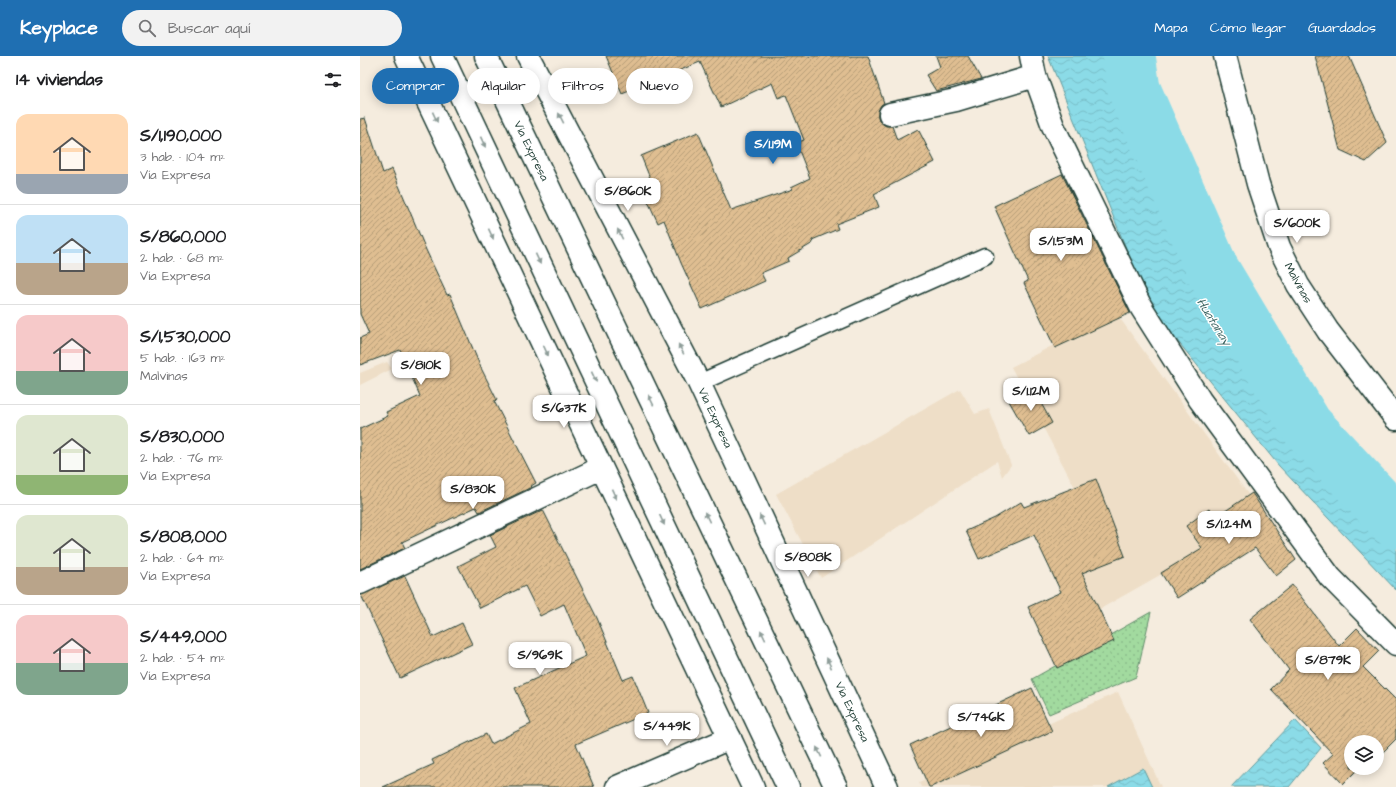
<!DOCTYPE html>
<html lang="es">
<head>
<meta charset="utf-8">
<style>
  :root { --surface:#fff; --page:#f2f2f2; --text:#202124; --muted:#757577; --line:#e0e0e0; --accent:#1f6fb2 }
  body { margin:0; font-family:"Architects Daughter",sans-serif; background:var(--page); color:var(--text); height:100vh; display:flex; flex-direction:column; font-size:15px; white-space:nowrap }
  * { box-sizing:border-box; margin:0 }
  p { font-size:13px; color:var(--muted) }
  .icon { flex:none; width:22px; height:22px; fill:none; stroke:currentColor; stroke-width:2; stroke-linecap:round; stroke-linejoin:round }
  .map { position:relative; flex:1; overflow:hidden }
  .panel { display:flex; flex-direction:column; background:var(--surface); width:360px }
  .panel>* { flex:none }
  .guide { position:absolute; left:12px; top:12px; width:380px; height:36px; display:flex; gap:8px }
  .tools { position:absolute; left:984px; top:679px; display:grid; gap:8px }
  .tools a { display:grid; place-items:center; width:40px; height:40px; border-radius:50%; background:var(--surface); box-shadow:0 2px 10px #0003; font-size:20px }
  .price { position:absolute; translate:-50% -34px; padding:0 9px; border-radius:8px; background:#fff; color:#222; font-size:13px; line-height:26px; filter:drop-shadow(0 1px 2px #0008) }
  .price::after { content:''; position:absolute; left:50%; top:24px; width:12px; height:9px; margin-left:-6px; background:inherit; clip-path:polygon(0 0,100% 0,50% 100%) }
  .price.selected { background:var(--accent); color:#fff }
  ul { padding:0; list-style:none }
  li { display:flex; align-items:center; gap:12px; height:100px; padding:0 16px }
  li+li { border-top:1px solid var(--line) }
  li span { display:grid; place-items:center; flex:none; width:112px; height:80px; border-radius:12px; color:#555 }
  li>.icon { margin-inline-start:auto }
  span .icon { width:48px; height:48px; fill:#fffc; stroke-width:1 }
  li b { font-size:17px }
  h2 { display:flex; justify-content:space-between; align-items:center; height:48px; padding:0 16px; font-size:17px }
  .chip { padding:0 14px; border-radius:18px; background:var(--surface); box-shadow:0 2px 10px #0003; font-size:14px; line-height:36px }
  .chip.selected { background:var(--accent); color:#fff }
  header { display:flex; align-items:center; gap:24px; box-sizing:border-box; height:56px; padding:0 20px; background:var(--accent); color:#fff }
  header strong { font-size:19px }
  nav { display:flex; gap:22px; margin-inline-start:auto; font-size:14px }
  .search { width:280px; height:36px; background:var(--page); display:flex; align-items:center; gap:10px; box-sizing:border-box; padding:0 14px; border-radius:22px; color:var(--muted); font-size:15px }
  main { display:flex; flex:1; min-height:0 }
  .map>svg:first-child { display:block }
  .built { fill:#eedec7 }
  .grass { fill:url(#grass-dots); stroke:#608c6a }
  .water { fill:url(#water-waves); stroke:#609c9f }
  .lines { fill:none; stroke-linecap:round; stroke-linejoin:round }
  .river { stroke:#8bdbe7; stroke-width:53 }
  .building { fill:url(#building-hatch); stroke:#1f3d34 }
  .service-casing { stroke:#1f3d34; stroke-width:19 }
  .minor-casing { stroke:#1f3d34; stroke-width:25 }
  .secondary-casing { stroke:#1f3d34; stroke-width:25 }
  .primary-casing { stroke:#1f3d34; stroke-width:25 }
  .service { stroke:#fff; stroke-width:16 }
  .minor { stroke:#fff; stroke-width:22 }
  .secondary { stroke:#fff; stroke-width:22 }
  .primary { stroke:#fff; stroke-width:22 }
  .oneway { fill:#8f9e9a }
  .labels { text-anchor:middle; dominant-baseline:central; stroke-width:3; stroke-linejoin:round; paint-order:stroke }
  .street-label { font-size:12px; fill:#1f3d34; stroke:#fff }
  .water-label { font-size:13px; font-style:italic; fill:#3a6461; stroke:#fff }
</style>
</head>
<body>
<header>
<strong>Keyplace</strong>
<div class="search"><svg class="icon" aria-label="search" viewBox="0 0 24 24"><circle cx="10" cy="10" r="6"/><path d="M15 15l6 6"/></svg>Buscar aquí</div>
<nav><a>Mapa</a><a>Cómo llegar</a><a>Guardados</a></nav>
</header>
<main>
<section class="panel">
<h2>14 viviendas<svg class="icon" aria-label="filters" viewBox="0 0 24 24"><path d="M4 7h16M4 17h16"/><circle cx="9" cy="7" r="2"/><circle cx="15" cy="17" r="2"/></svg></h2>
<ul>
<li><span style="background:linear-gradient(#ffd9b3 75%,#9aa5b1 0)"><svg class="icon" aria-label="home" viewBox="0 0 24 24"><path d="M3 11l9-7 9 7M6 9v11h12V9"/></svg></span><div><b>S/1,190,000</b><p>3 hab. · 104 m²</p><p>Vía Expresa</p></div></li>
<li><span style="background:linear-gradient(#bfe0f5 60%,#b9a48a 0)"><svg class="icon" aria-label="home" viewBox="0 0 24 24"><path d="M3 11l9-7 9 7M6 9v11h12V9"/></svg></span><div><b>S/860,000</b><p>2 hab. · 68 m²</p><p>Vía Expresa</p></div></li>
<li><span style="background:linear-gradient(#f6c9c9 70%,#7fa58c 0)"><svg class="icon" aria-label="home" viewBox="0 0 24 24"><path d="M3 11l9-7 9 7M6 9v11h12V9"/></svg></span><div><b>S/1,530,000</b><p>5 hab. · 163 m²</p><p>Malvinas</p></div></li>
<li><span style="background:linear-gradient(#dfe7d0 75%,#8fb573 0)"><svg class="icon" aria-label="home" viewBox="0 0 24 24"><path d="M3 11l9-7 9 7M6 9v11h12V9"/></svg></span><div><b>S/830,000</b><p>2 hab. · 76 m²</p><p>Vía Expresa</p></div></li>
<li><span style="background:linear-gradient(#dfe7d0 65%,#b9a48a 0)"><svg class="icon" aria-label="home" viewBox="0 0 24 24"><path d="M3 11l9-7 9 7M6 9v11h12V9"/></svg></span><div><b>S/808,000</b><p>2 hab. · 64 m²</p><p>Vía Expresa</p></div></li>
<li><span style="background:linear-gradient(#f6c9c9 60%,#7fa58c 0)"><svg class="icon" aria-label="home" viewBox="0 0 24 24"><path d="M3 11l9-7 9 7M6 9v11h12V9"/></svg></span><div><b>S/449,000</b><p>2 hab. · 54 m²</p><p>Vía Expresa</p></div></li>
</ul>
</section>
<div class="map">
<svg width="1036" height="731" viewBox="0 0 1036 731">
  <defs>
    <pattern id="grass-dots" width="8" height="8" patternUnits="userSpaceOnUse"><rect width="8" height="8" fill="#a2da9f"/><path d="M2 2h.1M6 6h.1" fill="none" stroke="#8bbc8a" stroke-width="1.8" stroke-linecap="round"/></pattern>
    <pattern id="water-waves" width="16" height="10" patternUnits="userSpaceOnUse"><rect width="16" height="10" fill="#8bdbe7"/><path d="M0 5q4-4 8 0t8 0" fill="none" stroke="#78bdc7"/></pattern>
    <pattern id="building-hatch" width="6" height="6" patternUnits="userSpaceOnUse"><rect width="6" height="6" fill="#dfbe91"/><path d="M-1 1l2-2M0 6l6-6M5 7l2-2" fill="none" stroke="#b49c77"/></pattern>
  </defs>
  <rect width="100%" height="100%" fill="#f5ecde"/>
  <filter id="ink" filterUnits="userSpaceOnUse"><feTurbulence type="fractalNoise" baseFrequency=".025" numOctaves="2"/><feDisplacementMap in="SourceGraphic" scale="8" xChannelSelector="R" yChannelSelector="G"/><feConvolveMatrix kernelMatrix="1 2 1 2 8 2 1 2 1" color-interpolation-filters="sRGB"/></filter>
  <g filter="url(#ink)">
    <g class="built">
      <path d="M 756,257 L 904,460 L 726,561 L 703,514 L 746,490 L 651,311 Z"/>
      <path d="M 27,306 L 32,313 L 0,329 L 0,317 Z"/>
      <path d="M 600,333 L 615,358 L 629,353 L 651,409 L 642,421 L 637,405 L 461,522 L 416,438 Z"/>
      <path d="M 758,636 L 801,731 L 561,731 L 559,727 Z"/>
    </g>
    <path class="grass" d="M 791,556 L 776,621 L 689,658 L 672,623 Z"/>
    <g class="water">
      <path d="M 688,0 L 769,0 L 774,33 L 853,214 L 946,369 L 1036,466 L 1036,534 L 919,410 L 790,251 Z"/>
      <path d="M 935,664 L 961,692 L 929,731 L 871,731 Z"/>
      <path d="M 783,712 L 792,731 L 748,731 Z"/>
    </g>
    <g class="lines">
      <path class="river" d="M 769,0 L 774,33 L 853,214 L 946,369 L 1036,466"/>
    </g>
    <g class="building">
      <path d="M 246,0 L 508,0 L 524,47 L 521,49 L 518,55 L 518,61 L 520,66 L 526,70 L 532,70 L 537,84 L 558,73 L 575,106 L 514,138 L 519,151 L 476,168 L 478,173 L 452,184 L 453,187 L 428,202 L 429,205 L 401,217 L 405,225 L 342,253 L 321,207 L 304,164 L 298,167 L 286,141 L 296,137 L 281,100 L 338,76 L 371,154 L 433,133 L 431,131 L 450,122 L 436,87 L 444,84 L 426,39 L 418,42 L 412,27 L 361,51 L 340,6 L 262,38 Z"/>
      <path d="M 576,0 L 608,0 L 621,23 L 576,35 L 566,19 L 580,11 Z"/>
      <path d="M 955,0 L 989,0 L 1027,87 L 1006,106 L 980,94 Z"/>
      <path d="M 5,62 L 23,117 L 32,113 L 66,194 L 87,239 L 90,238 L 121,312 L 137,344 L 134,345 L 176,427 L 171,430 L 172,431 L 119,456 L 116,451 L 42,486 L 45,492 L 0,513 L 0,373 L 28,360 L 26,356 L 60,340 L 40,294 L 0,309 L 0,282 L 9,278 L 0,258 L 0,63 Z"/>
      <path d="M 702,118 L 770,257 L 695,292 L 664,227 L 668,225 L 634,150 Z"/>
      <path d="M 672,331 L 692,367 L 669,380 L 649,345 Z"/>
      <path d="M 736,423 L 765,500 L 722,517 L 754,585 L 697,612 L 668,551 L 701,536 L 674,479 L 619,503 L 606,475 L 635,462 L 661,446 L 664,451 Z"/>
      <path d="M 892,437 L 936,504 L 916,520 L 895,492 L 817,542 L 801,517 L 842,492 L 826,470 L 849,453 L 855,462 Z"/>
      <path d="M 183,454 L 237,562 L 263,624 L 273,620 L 288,657 L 216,688 L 234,731 L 23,731 L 74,708 L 72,704 L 126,678 L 131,688 L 171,668 L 155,632 L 226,600 L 204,548 L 180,560 L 165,530 L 120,552 L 98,510 L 136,491 L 130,479 Z"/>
      <path d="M 45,520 L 73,581 L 102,567 L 112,588 L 40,622 L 1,539 Z"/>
      <path d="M 932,529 L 979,590 L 997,572 L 1019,595 L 1003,611 L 1036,644 L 1036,683 L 1020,699 L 1017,696 L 1017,686 L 991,686 L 991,712 L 999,712 L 983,728 L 963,707 L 973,698 L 911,633 L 929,614 L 890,563 Z"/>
      <path d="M 672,632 L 692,675 L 571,731 L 569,731 L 550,689 Z"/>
    </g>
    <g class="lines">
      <g class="service-casing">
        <path id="service" d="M 339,327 L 625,200"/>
      </g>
      <g class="minor-casing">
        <g id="minor">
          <path d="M 865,0 L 898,128 L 919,191 L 938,229 L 968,275 L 1036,363"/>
          <path d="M 675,20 L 693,70 L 781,251 L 840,344 L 970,521 L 1036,588"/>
          <path d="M 530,58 L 596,44 L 675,20 L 671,0"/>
          <path d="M 0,527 L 241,412"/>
          <path d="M 257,731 L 370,682"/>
        </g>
      </g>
      <g class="secondary-casing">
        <g id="secondary">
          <path d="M 46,0 L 393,731"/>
          <path d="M 168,0 L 339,327 L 527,731"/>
        </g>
      </g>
      <g class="primary-casing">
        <g id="primary">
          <path d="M 82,0 L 428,731"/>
          <path d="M 126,0 L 476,731"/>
        </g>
      </g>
      <use href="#service" class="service"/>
      <use href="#minor" class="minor"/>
      <use href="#secondary" class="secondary"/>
      <use href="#primary" class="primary"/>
    </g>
    <defs><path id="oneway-solid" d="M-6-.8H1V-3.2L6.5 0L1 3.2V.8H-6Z"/></defs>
    <g class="oneway">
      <use href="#oneway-solid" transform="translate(75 61) rotate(65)"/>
      <use href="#oneway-solid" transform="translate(201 62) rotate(-117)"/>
      <use href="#oneway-solid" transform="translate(123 86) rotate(65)"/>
      <use href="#oneway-solid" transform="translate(131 178) rotate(65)"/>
      <use href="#oneway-solid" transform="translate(260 178) rotate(-117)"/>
      <use href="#oneway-solid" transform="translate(178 203) rotate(65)"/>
      <use href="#oneway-solid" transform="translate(321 293) rotate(-118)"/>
      <use href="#oneway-solid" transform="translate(186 295) rotate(65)"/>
      <use href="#oneway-solid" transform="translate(234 321) rotate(65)"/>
      <use href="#oneway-solid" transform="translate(291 344) rotate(-116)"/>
      <use href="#oneway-solid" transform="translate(254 438) rotate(65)"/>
      <use href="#oneway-solid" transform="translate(347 461) rotate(-116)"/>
      <use href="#oneway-solid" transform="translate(302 464) rotate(65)"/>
      <use href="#oneway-solid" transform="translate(402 464) rotate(-115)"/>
      <use href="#oneway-solid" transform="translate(403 579) rotate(-116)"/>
      <use href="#oneway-solid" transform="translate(469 607) rotate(-115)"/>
      <use href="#oneway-solid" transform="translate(459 696) rotate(-116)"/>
    </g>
  </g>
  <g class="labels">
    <g class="street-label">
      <text transform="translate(171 95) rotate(64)">Vía Expresa</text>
      <text transform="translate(938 227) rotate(61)">Malvinas</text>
      <text transform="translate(355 362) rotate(65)">Vía Expresa</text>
      <text transform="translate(492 656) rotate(65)">Vía Expresa</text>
    </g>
    <g class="water-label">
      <text transform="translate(854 266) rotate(58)">Huatanay</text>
    </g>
  </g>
</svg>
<div class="tools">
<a><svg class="icon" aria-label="layers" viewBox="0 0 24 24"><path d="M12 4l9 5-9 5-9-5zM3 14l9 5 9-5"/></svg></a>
</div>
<b class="price selected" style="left:413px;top:109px">S/1.19M</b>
<b class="price" style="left:268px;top:156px">S/860K</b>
<b class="price" style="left:937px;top:188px">S/600K</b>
<b class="price" style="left:701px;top:206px">S/1.53M</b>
<b class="price" style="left:61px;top:330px">S/810K</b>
<b class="price" style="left:671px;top:356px">S/1.12M</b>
<b class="price" style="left:204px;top:373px">S/637K</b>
<b class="price" style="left:113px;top:454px">S/830K</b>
<b class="price" style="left:869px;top:489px">S/1.24M</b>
<b class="price" style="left:448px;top:522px">S/808K</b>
<b class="price" style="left:180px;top:620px">S/969K</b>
<b class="price" style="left:968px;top:625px">S/879K</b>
<b class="price" style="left:621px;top:682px">S/746K</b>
<b class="price" style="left:307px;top:691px">S/449K</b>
<div class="guide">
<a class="chip selected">Comprar</a>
<a class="chip">Alquilar</a>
<a class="chip">Filtros</a>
<a class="chip">Nuevo</a>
</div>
</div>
</main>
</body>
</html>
